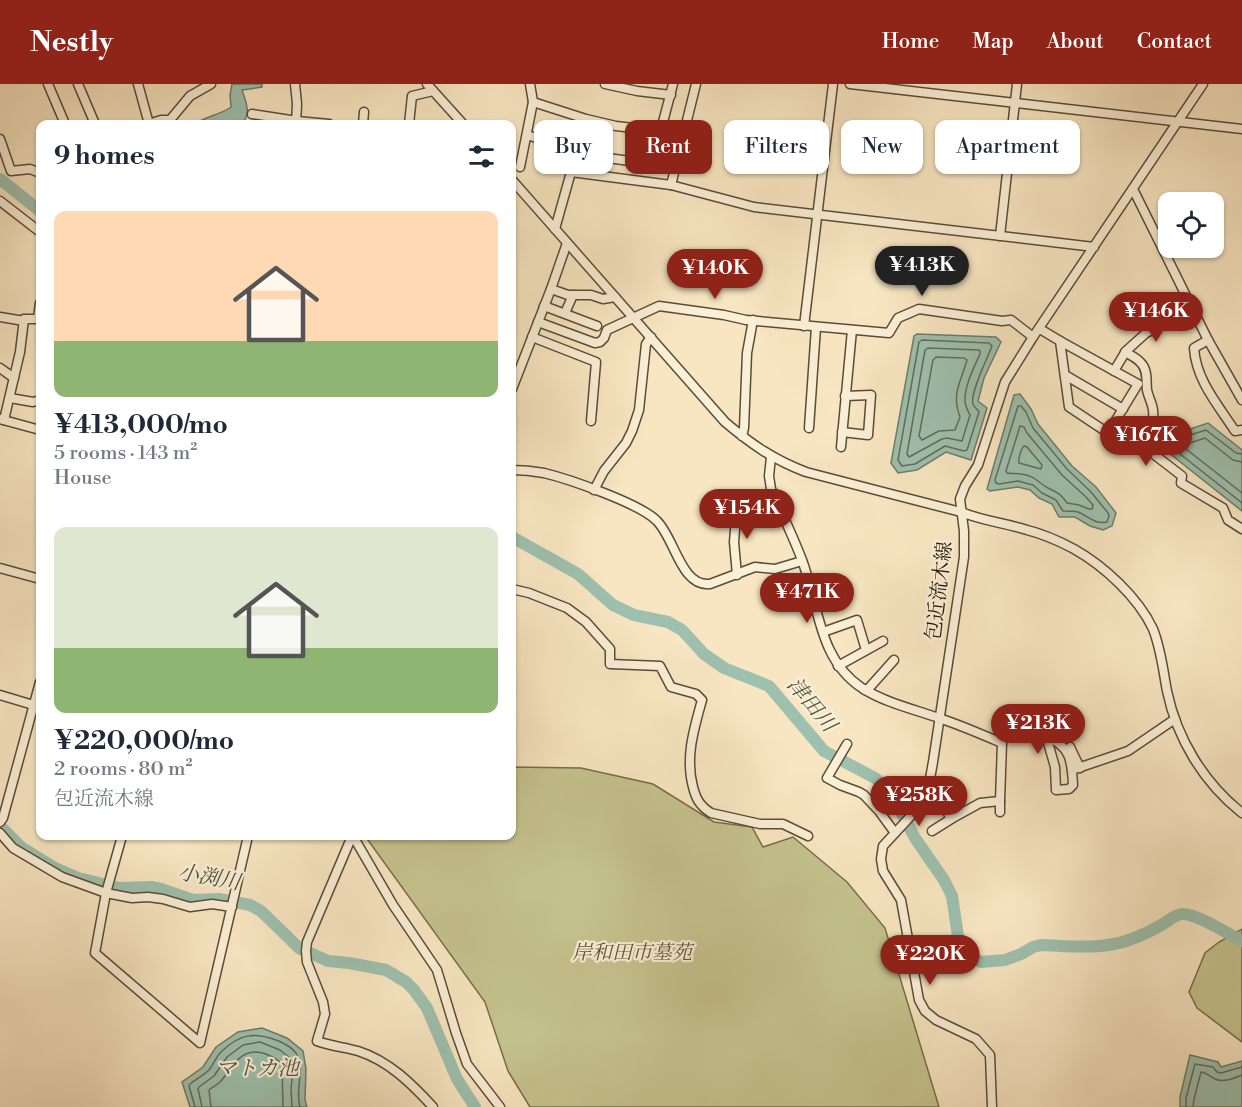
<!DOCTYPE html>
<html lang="en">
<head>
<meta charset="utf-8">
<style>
  :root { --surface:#fff; --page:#f6f6f7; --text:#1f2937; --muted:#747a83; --accent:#8f2418 }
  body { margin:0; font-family:"Libre Bodoni","Noto Serif JP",serif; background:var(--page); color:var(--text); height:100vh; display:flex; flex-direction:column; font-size:22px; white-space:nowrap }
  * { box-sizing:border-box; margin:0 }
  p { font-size:20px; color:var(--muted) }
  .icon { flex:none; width:33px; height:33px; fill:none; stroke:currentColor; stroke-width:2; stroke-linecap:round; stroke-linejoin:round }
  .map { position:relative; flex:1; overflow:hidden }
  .details { position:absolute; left:36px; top:36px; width:480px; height:720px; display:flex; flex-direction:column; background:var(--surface); border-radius:12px; box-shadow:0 2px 4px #0004 }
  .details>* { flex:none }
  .top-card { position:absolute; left:534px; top:36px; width:570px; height:54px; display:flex; gap:12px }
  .buttons { position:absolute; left:1158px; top:108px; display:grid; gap:12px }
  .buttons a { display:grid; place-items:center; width:66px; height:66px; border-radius:12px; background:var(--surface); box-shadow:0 2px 4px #0004; font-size:30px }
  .price { position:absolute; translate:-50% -51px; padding:0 14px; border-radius:21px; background:var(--accent); color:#fff; font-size:20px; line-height:39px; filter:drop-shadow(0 2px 3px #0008) }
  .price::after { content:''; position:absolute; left:50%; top:36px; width:18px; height:14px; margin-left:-9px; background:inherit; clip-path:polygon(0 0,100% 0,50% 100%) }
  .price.active { background:#222; color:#fff }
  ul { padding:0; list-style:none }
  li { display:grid; align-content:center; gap:12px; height:318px; padding:0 18px }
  li span { display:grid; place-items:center; height:186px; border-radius:12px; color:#555 }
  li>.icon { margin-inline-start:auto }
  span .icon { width:108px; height:108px; fill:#fffc; stroke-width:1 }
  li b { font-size:26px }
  h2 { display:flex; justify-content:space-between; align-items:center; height:72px; padding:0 18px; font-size:26px }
  .pill { padding:0 21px; border-radius:12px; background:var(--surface); box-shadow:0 2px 4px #0004; font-size:21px; line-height:54px }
  .pill.active { background:var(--accent); color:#fff }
  header { display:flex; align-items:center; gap:36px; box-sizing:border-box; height:84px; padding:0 30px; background:var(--accent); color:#fff }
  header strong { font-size:28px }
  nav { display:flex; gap:33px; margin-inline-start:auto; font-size:21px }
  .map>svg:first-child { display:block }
  .green { fill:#c5c38e; stroke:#766e4a; stroke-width:1.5 }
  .water { fill:#9ec0ae; stroke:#6f7d6a; stroke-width:1.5 }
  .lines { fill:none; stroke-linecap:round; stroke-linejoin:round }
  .shore { stroke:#636c5a; stroke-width:1.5 }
  .river { stroke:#9ec0ae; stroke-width:12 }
  .minor-casing { stroke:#5c4c34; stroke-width:11 }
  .minor { stroke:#faefd7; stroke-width:8 }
  .labels { text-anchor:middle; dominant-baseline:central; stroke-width:4.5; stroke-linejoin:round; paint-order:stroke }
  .street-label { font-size:20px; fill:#281805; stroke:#faefd7 }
  .park-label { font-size:20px; font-style:italic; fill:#5f5435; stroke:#faefd7 }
  .water-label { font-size:21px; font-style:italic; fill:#515340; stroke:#faefd7 }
</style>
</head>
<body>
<header>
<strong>Nestly</strong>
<nav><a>Home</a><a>Map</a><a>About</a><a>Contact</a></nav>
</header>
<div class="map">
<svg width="1242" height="1023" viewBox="0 0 1242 1023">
  <rect width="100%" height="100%" fill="#f8e6c2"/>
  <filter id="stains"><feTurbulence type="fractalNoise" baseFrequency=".00333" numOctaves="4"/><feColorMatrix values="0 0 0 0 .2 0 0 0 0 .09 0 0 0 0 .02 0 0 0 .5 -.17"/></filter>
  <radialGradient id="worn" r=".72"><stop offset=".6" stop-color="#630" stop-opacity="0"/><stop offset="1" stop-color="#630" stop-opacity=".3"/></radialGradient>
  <g class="green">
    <path d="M 512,683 L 581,684 L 653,700 L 714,738 L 752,743 L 763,763 L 793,753 L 847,798 L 885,844 L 939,1023 L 530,1023 L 508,987 L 485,918 L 365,752 L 512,752 Z"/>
    <path d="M 1242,845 L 1242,958 L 1197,924 L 1189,908 L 1205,869 L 1219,858 Z"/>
  </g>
  <g class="water">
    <path d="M 232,0 L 262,0 L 262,3 L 242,6 C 246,18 252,31 241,40 L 195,40 C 206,32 220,31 231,23 L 230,11 Z"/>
    <path d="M 917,250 L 996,253 L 1001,258 L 984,294 L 978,317 L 987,324 L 971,376 L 946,368 L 917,386 L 898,389 L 891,379 L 914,252 Z"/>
    <path d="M 1020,310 L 1031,325 L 1038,340 L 1072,382 L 1096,403 L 1116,429 L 1112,442 L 1103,446 L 1090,442 L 1075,433 L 1059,433 L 1052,420 L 1039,414 L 1030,406 L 1018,403 L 990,407 L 987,405 L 1014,311 Z"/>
    <path d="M 1208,339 L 1242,366 L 1242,427 L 1154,357 Z"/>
    <path d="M 262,944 L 287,954 L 303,967 L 306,985 L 305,1016 L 307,1023 L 190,1023 L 182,998 L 203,983 L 216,963 L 238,948 Z"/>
    <path d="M 1190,971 L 1218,978 L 1221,983 L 1242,977 L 1242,1023 L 1180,1023 L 1180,1013 Z"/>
  </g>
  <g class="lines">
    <g class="shore">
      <path d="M 922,256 L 989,259 L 992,262 C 988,273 969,311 973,320 C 974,323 977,325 979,328 L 967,366 L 964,367 L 945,362 L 915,380 L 902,382 L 898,376 L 919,258 Z"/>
      <path d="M 928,264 L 978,266 L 980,267 L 980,270 C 974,283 964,303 965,317 C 965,322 968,327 970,331 L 962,357 L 947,354 L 942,355 L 909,373 L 907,370 L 925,266 Z"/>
      <path d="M 936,273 L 964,274 L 967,276 C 961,298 951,309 960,333 L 955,346 L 939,347 L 922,356 L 919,352 L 933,276 Z"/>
      <path d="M 1018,322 L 1021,322 L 1026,328 L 1033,344 L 1067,385 L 1091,408 L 1108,429 L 1109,432 L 1107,438 C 1095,441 1088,432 1078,428 C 1074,427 1068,427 1063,427 L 1056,416 L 1042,409 L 1033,401 L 1018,397 L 999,400 L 996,399 L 995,396 Z"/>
      <path d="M 1020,342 L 1024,343 L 1027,349 L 1062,391 L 1086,413 L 1093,421 L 1092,425 L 1089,425 L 1079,421 L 1067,419 C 1060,409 1058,409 1048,404 C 1037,398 1036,392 1021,390 C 1016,389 1011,390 1007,389 L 1006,387 Z"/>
      <path d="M 1024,362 L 1027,363 L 1042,381 L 1041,385 L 1019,379 C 1018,375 1021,365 1024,362 Z"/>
      <path d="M 1242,370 L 1236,369 L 1206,346 L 1171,357 L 1169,360 L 1170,362 L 1242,419"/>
      <path d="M 1242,378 L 1233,376 L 1205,354 L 1187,360 L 1185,362 L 1186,365 L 1242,409"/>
      <path d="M 195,1023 L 189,1002 L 190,1000 C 196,995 204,991 209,986 C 214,980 216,972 222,967 C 240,950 254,948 276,956 C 284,959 295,965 298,973 C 304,989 295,1007 300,1023"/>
      <path d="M 202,1023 L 198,1005 L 199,1003 L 214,992 L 227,973 L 243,961 L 260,958 L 280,966 L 291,975 L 293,986 L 291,1005 L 292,1023"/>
      <path d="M 211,1023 L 209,1006 C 213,1003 217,1001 221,997 C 233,983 241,961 266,970 C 273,973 277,975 282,980 L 283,1023"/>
      <path d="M 1186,1023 L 1186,1014 L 1195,980 L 1213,983 L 1217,988 L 1221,989 L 1242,983"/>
      <path d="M 1193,1023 L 1194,1015 L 1201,988 C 1208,989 1209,992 1215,995 C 1224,999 1234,994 1242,991"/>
    </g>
    <g class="river">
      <path d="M 0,95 L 40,127"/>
      <path d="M 512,453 L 578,490 L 613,521 L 634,531 L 668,538 L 682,546 L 704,570 L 724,584 L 769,602 L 824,667 L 875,694 L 889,706 L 915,754 L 944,796 L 952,812 L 958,852 L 966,868 L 975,875 L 981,878 L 1005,876 L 1021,870 L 1033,863 L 1041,861 C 1071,862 1101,866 1129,856 C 1140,852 1153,846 1163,840 C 1170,836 1175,830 1183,830 C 1198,830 1228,850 1242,857"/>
      <path d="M 0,742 L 21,763 L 55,784 L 78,794 L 120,804 L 151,803 L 161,805 L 193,816 L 219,815 L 250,821 L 261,827 L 299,864 L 328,877 L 349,879 L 386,886 L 406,898 L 414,906 L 427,924 L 457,995 L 475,1023"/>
    </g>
    <g class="minor-casing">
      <g id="minor">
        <path d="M 48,0 L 65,40"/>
        <path d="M 78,0 L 95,40"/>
        <path d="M 138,0 L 149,40"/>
        <path d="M 295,0 L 297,20 L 296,40"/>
        <path d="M 427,0 L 463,40"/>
        <path d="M 605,0 L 637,7 L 671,11"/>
        <path d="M 850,0 L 1242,45"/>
        <path d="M 533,18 L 586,35 L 616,42 L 684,50"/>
        <path d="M 252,30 L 297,37 L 329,40"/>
        <path d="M 149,40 L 161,36 L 170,36 L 190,12 L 211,0"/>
        <path d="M 363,40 L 364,28"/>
        <path d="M 409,40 L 412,12 L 433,7"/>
        <path d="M 527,51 L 593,72 L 652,80 L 673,0"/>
        <path d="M 0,55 L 11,87 L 30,85 L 40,89"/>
        <path d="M 520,83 L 533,18 L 530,0"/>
        <path d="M 512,96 L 725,338 C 751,360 774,376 806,388 L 961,428 C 983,437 1005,439 1027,446 C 1043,450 1059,457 1074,465 C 1104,482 1138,513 1153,545 C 1161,565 1163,586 1167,607 C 1177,655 1204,699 1242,729"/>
        <path d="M 671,101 L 696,0"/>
        <path d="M 1133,105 L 1208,256 L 1242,316"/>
        <path d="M 0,117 L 40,148"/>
        <path d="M 555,145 L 571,88 L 671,101 L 754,123 L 1094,163"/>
        <path d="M 1000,152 L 1017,0"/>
        <path d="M 551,205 L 568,211 L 591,211 L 603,215 L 615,213"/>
        <path d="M 544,222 L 597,242"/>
        <path d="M 565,229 L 573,211"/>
        <path d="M 0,233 L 24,237"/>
        <path d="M 38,234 L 40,219"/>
        <path d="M 538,238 L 595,259 L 600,258 L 604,254 L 607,246 L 659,222 L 724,231 L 746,236 L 889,249 L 898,234 L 919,225 L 1002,237 L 1011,236 L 1033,253"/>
        <path d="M 804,242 L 833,0"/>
        <path d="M 1040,245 L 1060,257"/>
        <path d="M 532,253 L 596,278 L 591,337"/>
        <path d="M 1208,256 L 1194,264 C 1196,296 1218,321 1235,347 L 1242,346"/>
        <path d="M 1060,257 L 1138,300 L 1108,349 L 1069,323 Z"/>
        <path d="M 1125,268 C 1130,271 1137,274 1141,279 C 1148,286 1146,297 1147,306 C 1149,316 1155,323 1153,333 C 1151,344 1143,355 1147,365 L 1182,392 L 1181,399 L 1223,424 L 1228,436 L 1242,445"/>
        <path d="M 0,284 L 14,294"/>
        <path d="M 1114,287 L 1126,267 L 1146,249 L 1193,226"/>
        <path d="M 1065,291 L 1123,325"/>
        <path d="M 512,305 L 551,205 L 567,159"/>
        <path d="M 10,314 L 33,318 L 40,316"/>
        <path d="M 0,335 L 40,346"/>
        <path d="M 4,336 L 20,268 L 24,235 L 40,235"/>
        <path d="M 809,344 L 816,243"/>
        <path d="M 842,348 L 868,351 L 871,311 L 845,312"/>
        <path d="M 742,352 L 744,344 L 747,269 L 753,236"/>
        <path d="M 841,363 L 852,246"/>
        <path d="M 771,373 L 769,392 L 771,405 C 781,428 793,452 802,476 C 819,521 818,575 862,604 C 886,619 913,625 939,634 C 960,641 981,650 1002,659 L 1000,717 L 980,719 L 951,735 L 943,720 L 927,707"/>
        <path d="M 512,386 C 522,386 533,387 544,389 C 569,395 641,420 657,437 C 675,455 681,503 710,500 L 755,483 L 775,485 L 802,477"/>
        <path d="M 594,406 L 604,387 L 626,359 L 632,347 L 639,326 L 646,260 L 651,253"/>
        <path d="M 0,484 L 40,495"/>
        <path d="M 737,491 L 734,458 L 737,422"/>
        <path d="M 512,505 L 529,509 L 567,524 L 586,538 L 610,565 L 610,580 L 660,582 L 671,603 L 696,610 L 702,616 C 694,645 685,673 693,703 C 696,715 700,722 711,729 L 760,740 L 783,740 L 808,752"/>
        <path d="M 823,548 L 857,536 L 866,566"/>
        <path d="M 838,582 L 883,557"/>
        <path d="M 865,606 L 869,604 L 894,576"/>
        <path d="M 0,611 L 40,623"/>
        <path d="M 1041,634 L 1055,683 L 1056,706 L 1069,705 L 1073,701 C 1072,679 1071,661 1046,653"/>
        <path d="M 1027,637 L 1053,630"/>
        <path d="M 847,660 L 827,694 L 840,701 L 859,708 L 864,711 L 879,727 L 895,749"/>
        <path d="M 1070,663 L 1080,684"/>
        <path d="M 1072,686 L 1128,667 L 1175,635"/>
        <path d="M 1000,728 L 1000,717"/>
        <path d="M 0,738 L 3,734 L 40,598"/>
        <path d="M 932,747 L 951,735"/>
        <path d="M 0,749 L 13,764 L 62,793 L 106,809 L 132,814 L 148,813 L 163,815 L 190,823 L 212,820 L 232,823"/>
        <path d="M 122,752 L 106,809 L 95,869 L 200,959 L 248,752"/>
        <path d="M 352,752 L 307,858 L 306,867 L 307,878 L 323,918 L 325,930 L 317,957 C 330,962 344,963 358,967 C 389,977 412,1000 433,1023"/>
        <path d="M 353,752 L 393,821 L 437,886 L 456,949 L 467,980 L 500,1023"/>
        <path d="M 992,1023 L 990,971 L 976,955 L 936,936 L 925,927 L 919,916 L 901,816 L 883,787 L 881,775 L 883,762 L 920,722 L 927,711 L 933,678 L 964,473 L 964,447 L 960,415 L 965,402 L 978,381 L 1005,298 L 1033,253 L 1203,0"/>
      </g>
    </g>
    <use href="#minor" class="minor"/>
  </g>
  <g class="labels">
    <g class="street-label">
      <text transform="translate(940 507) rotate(-83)">包近流木線</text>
    </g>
    <g class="park-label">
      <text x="632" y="869">岸和田市墓苑</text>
    </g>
    <g class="water-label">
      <text transform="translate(811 621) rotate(50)">津田川</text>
      <text transform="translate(209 794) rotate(10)">小渕川</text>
      <text x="257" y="985">マトカ池</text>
    </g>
  </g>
  <rect width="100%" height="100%" filter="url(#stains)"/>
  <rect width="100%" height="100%" fill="url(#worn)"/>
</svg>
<div class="buttons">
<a><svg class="icon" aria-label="locate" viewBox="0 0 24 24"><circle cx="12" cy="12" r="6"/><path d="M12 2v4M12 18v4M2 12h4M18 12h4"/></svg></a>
</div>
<b class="price active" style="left:922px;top:213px">¥413K</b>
<b class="price" style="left:715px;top:216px">¥140K</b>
<b class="price" style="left:1156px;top:259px">¥146K</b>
<b class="price" style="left:1146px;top:383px">¥167K</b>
<b class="price" style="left:747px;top:456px">¥154K</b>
<b class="price" style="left:807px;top:540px">¥471K</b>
<b class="price" style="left:1038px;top:671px">¥213K</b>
<b class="price" style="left:919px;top:743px">¥258K</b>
<b class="price" style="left:930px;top:902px">¥220K</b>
<div class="top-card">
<a class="pill">Buy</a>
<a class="pill active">Rent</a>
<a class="pill">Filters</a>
<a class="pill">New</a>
<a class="pill">Apartment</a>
</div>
<section class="details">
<h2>9 homes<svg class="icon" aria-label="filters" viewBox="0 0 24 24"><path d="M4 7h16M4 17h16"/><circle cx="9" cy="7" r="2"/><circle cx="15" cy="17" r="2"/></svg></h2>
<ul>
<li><span style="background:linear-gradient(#ffd9b3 70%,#8fb573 0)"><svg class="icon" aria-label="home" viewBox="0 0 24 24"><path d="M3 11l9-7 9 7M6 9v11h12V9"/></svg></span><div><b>¥413,000/mo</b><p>5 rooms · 143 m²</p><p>House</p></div></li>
<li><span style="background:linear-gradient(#dfe7d0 65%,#8fb573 0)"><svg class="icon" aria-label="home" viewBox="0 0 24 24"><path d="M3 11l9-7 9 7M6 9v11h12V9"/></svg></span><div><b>¥220,000/mo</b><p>2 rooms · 80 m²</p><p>包近流木線</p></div></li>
</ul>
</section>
</div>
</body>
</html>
